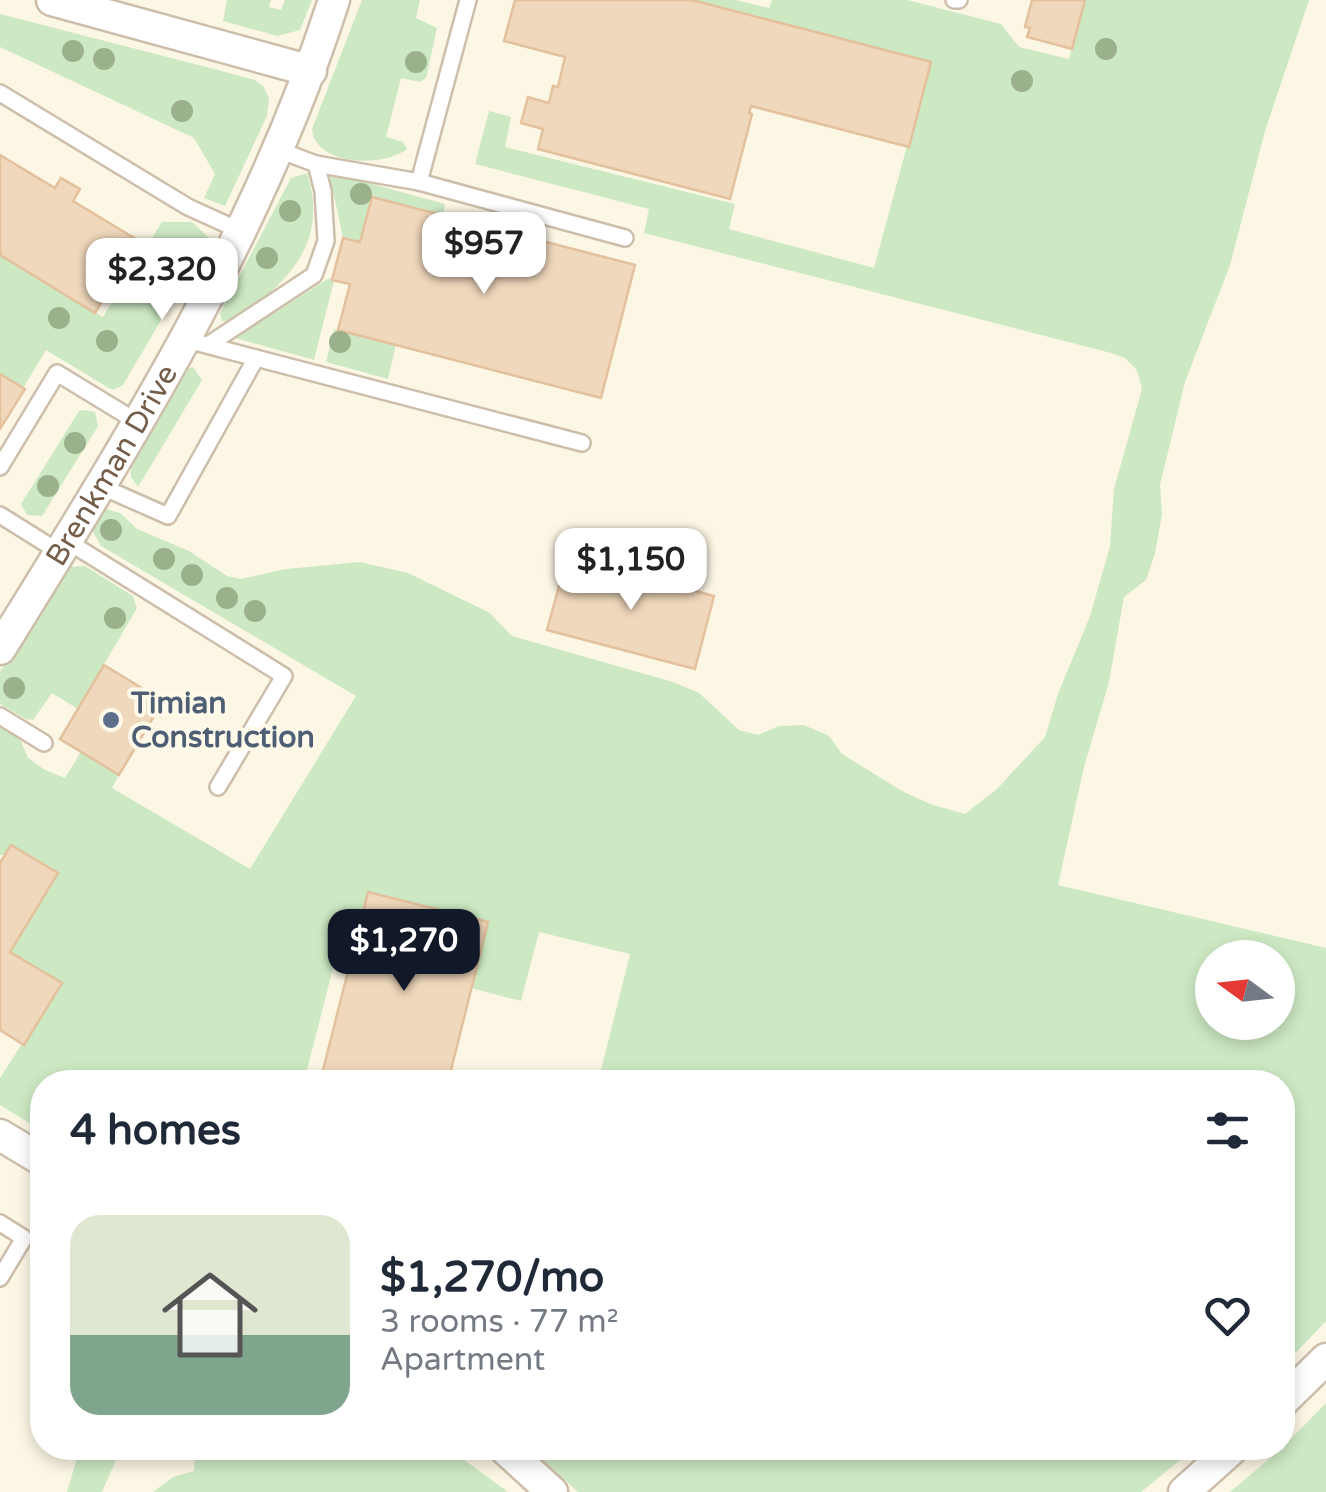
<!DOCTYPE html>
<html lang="en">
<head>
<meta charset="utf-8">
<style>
  :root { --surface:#fff; --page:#f2f2f3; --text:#1f2937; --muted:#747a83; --accent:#111827 }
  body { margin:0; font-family:"Varela Round",sans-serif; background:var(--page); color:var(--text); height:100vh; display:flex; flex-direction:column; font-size:38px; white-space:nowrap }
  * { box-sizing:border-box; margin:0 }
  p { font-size:32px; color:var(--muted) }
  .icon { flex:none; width:55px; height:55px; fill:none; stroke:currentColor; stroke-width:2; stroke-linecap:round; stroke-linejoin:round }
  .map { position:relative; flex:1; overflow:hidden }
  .side { position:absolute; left:30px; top:1070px; width:1265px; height:390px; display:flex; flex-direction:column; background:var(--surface); border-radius:40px; box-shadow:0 5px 15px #0003 }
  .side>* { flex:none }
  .needle { width:65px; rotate:285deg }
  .controls { position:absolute; left:1195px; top:940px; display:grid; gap:20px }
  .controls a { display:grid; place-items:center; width:100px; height:100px; border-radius:50%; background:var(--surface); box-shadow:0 5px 15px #0003; font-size:50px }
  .price { position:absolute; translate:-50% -85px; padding:0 22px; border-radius:20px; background:#fff; color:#222; font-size:32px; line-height:65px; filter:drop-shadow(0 2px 5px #0008) }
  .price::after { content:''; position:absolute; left:50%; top:60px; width:30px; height:22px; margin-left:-15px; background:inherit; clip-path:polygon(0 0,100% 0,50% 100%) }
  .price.on { background:var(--accent); color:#fff }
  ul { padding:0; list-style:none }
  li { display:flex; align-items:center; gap:30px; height:250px; padding:0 40px }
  li span { display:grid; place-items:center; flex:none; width:280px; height:200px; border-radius:30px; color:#555 }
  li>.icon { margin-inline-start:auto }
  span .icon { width:120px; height:120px; fill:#fffc; stroke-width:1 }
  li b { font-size:42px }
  h2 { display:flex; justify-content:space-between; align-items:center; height:120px; padding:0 40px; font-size:42px }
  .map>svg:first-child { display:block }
  .green { fill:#cde9c3; fill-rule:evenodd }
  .building { fill:#f0d8bc; stroke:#e3c19d; stroke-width:2.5 }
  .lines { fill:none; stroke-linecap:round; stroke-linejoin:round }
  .service-casing { stroke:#cdbeab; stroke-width:20 }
  .minor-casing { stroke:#cdbeab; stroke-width:35 }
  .service { stroke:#fff; stroke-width:15 }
  .minor { stroke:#fff; stroke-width:30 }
  .tree { fill:#9bb18b }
  .service-dot { fill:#5c6f8a; stroke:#fff9ea; stroke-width:4 }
  .labels { text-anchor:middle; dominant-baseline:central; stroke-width:8; stroke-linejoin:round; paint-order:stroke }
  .street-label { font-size:30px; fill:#745e4a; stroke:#fff9ea }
  .service-label { font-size:30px; font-weight:bold; fill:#4e5e75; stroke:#fff9ea; text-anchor:start }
</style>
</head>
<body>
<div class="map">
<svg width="1326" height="1492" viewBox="0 0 1326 1492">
  <rect width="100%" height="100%" fill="#fcf6e4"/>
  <g class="green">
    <path d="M 227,0 L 271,0 L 269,7 L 281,10 L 285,0 L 312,0 L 300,30 L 277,36 L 223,21 Z"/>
    <path d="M 362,0 L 420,0 L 416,18 L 437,28 L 426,78 L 420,82 L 401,78 L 386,137 L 403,142 L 407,149 C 383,168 315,166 312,129 Z"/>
    <path d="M 692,0 L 736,0 L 769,8 L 772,0 L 907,0 L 1001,24 L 1019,47 L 1069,59 L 1085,0 L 1309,0 L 1265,131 L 1230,265 L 1185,382 L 1160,485 L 1162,514 L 1155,553 L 1146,580 L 1124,597 L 1109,682 L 1084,767 L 1058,885 L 1326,948 L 1326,1321 L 1283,1366 L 1282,1082 L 598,1082 L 630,954 L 539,932 L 521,1001 L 471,988 L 487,922 L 368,892 L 360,924 L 345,921 L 304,1082 L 42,1082 L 42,1131 L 0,1105 L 0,1078 L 61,983 L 10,952 L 58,873 L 12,845 L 5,855 L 0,855 L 0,727 L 20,739 L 28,758 L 45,770 L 65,778 L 81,752 L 119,775 L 112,788 L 250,869 L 356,696 L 101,546 L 91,528 L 99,507 L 120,513 L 137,529 L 189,551 L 227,576 L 241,579 L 286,569 L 360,562 L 408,573 L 490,613 L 512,636 L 673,682 L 699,693 L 739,730 L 758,735 L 779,726 L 804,725 L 829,736 L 842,754 L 902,791 L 930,804 L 965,814 L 997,789 L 1045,737 L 1058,694 L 1090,616 L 1110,546 L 1114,489 L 1142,389 L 1137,370 L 1125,358 L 1111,353 L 644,233 L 649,209 L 475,164 L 489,111 L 511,117 L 505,147 L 735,204 L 729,229 L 874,268 L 907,146 ZM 1212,958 L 1278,958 L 1278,1022 L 1212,1022 Z"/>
    <path d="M 0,14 L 214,69 L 255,80 L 263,86 L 269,98 L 267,116 L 225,206 L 204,198 L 215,174 L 194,138 L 0,47 Z"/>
    <path d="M 325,171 L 445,204 L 443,215 L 372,197 L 360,242 L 343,238 L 335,200 Z"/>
    <path d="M 307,173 C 330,244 286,285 231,322 L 222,321 L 220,313 L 291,178 Z"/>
    <path d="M 162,222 L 192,222 L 209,238 L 123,385 L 113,390 L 107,387 L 46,350 L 23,388 L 0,374 L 0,255 L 103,317 Z"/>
    <path d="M 329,278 L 334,281 L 314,360 L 235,338 Z"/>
    <path d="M 334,329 L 396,345 L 388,379 L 326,362 Z"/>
    <path d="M 193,367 L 202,380 L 138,487 L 131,477 L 131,459 L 187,369 Z"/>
    <path d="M 85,410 L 95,412 L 98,426 L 42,516 L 27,515 L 21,504 L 79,411 Z"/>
    <path d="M 85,566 L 133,596 L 137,608 L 78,709 L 52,693 L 33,720 L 26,719 L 0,704 L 0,672 L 65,567 Z"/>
    <path d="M 1326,1403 L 1326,1492 L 1230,1492 L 1282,1448 Z"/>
    <path d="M 80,1448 L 121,1448 L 102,1492 L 67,1492 Z"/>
    <path d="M 195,1448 L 448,1448 L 508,1492 L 153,1492 L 173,1477 L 194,1471 Z"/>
    <path d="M 530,1448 L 1195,1448 L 1141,1492 L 578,1492 Z"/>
  </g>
  <g class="building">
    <path d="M 515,0 L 692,0 L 931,62 L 909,147 L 751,106 L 749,113 L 752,114 L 730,199 L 538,149 L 543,129 L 521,123 L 528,97 L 549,103 L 553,86 L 558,87 L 565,57 L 504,41 Z"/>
    <path d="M 1032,0 L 1085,0 L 1072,49 L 1027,37 L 1030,28 L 1025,27 Z"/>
    <path d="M 0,155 L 55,188 L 61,178 L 80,189 L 73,201 L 139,241 L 95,313 L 0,255 Z"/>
    <path d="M 372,197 L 635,265 L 601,398 L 338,330 L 350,284 L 332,280 L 343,238 L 360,242 Z"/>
    <path d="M 0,374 L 25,389 L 0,429 Z"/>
    <path d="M 567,557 L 714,596 L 695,669 L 547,630 Z"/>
    <path d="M 104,665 L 163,701 L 119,775 L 60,739 Z"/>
    <path d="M 11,845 L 58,873 L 10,952 L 62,983 L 24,1045 L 0,1030 L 0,863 Z"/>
    <path d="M 368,892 L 488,922 L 448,1082 L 320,1082 Z"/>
  </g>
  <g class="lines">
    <g class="service-casing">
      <g id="service">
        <path d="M 954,0 L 959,0"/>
        <path d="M 0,93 L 188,207 L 243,232"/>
        <path d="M 316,164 L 419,182 L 625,238"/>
        <path d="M 419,182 L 468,0"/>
        <path d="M 187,340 L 582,443"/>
        <path d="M 208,345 L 314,275 L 326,241 L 323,191 L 316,164 L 276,149"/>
        <path d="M 0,467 L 57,373 L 139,423"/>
        <path d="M 100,486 L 168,516 L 256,358"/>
        <path d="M 0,515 L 59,552"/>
        <path d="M 67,541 L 284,676 L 218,787"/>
        <path d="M 0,716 L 44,743"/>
        <path d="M 0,1223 L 24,1238 L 0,1278"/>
      </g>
    </g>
    <g class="minor-casing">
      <g id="minor">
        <path d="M 52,0 L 311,71"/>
        <path id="s1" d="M 0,649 C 130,439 258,237 334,0"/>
        <path d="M 0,1135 L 42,1160"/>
        <path d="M 1282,1402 L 1326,1359"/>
        <path d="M 504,1448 L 552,1492"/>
        <path d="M 1184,1492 L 1233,1448"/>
      </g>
    </g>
    <use href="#service" class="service"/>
    <use href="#minor" class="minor"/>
  </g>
  <g class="tree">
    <circle cx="1106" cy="49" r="11"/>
    <circle cx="73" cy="51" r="11"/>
    <circle cx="104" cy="59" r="11"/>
    <circle cx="416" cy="62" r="11"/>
    <circle cx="1022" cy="81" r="11"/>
    <circle cx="182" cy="111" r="11"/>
    <circle cx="361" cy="194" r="11"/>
    <circle cx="290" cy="211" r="11"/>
    <circle cx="267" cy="258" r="11"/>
    <circle cx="59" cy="318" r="11"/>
    <circle cx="107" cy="341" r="11"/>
    <circle cx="340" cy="342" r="11"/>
    <circle cx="75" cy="443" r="11"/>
    <circle cx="48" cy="486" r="11"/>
    <circle cx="111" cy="530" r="11"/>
    <circle cx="164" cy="559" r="11"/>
    <circle cx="192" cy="575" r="11"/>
    <circle cx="227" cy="598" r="11"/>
    <circle cx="255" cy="611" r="11"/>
    <circle cx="115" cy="618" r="11"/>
    <circle cx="14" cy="688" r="11"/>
  </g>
  <circle class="service-dot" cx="111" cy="720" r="10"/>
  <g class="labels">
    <g class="street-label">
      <text stroke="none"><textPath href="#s1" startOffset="215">Brenkman Drive</textPath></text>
    </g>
    <g class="service-label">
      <text x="131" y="703">Timian<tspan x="131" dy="34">Construction</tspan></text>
    </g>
  </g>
</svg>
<div class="controls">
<a><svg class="needle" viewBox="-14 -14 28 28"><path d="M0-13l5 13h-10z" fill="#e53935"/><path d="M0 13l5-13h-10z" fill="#747a83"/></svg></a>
</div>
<b class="price" style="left:484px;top:297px">$957</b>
<b class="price" style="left:162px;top:323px">$2,320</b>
<b class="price" style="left:631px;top:613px">$1,150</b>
<b class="price on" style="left:404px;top:994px">$1,270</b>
<section class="side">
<h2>4 homes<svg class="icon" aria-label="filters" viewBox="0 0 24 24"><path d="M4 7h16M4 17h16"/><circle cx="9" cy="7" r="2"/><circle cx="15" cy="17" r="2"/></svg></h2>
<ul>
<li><span style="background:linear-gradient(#dfe7d0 60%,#7fa58c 0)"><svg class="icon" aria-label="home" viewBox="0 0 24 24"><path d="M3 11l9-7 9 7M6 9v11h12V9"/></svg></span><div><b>$1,270/mo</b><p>3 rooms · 77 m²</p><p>Apartment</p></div><svg class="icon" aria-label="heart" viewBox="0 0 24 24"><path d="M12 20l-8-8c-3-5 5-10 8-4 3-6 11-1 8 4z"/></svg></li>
</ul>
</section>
</div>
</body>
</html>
